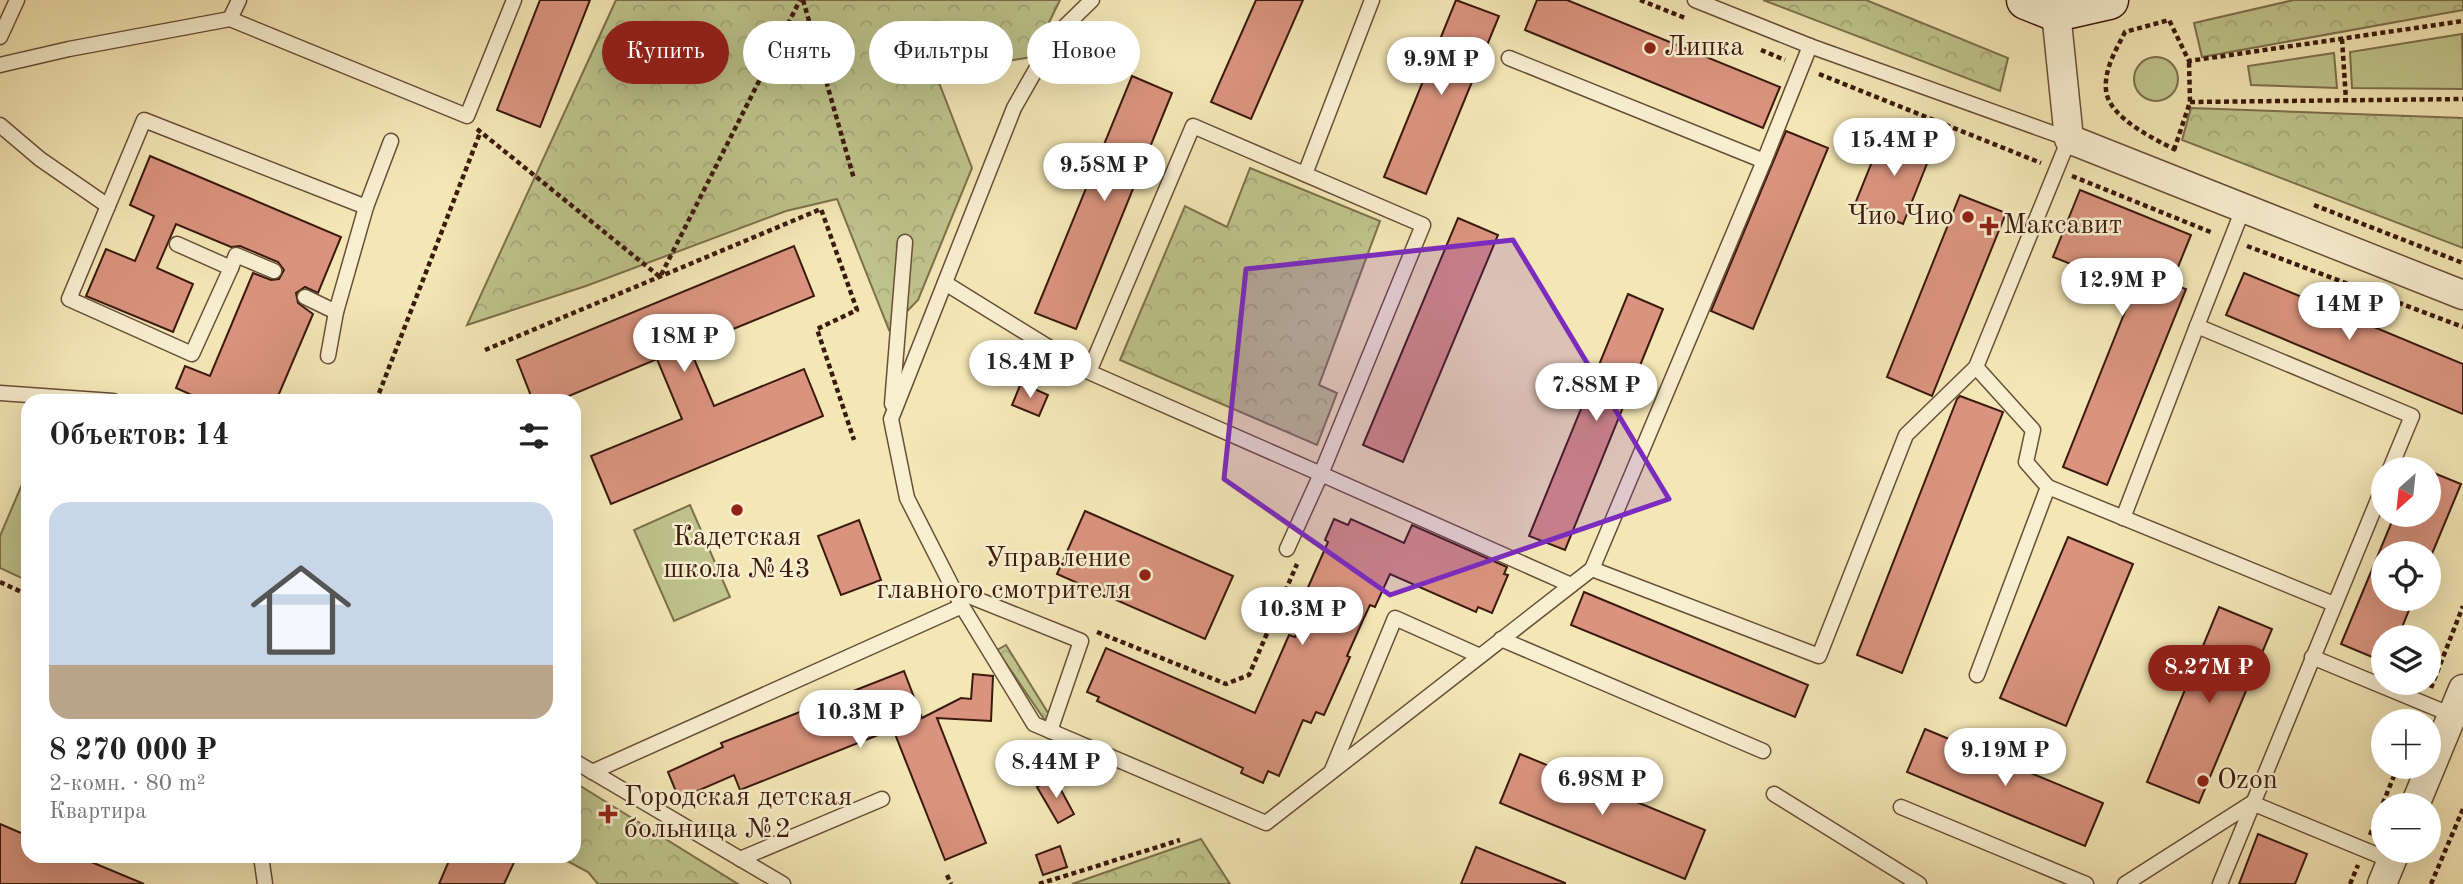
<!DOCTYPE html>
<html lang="ru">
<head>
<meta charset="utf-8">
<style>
  :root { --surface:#fff; --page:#f2f2f2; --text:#222; --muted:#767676; --line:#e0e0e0; --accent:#8f2418 }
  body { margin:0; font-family:"Old Standard TT",serif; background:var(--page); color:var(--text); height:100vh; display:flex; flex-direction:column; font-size:26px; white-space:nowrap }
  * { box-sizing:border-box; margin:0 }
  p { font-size:23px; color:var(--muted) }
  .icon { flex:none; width:38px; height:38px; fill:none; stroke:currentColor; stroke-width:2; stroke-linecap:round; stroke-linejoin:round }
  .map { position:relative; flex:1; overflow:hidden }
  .details { position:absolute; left:21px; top:394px; width:560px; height:469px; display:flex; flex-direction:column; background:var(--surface); border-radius:21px; box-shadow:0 7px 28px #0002 }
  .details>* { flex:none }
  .banner { position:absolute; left:602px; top:21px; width:665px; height:63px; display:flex; gap:14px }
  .needle { width:46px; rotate:207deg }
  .controls { position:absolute; left:2371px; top:457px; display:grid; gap:14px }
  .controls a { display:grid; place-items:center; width:70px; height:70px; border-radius:50%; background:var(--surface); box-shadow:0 7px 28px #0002; font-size:35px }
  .price { position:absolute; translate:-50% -60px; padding:0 16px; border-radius:24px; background:#fff; color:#222; font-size:23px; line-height:46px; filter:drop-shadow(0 2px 4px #0008) }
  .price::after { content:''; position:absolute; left:50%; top:42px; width:21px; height:16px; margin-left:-10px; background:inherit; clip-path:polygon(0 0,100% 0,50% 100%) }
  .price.on { background:var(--accent); color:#fff }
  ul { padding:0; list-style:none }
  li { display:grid; align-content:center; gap:14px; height:371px; padding:0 28px }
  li+li { border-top:2px solid var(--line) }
  li span { display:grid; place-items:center; height:217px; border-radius:21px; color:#555 }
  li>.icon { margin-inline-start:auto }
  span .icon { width:126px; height:126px; fill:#fffc; stroke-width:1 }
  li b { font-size:30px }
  h2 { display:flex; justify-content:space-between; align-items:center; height:84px; padding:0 28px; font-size:30px }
  .pill { padding:0 24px; border-radius:32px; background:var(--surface); box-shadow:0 7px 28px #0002; font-size:24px; line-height:63px }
  .pill.on { background:var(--accent); color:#fff }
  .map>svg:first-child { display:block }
  .green { fill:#bfc48c; stroke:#7d6f4c; stroke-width:2 }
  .forest { fill:url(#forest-crowns); stroke:#7d6f4c; stroke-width:2 }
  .building { fill:#d9937e; stroke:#3b1a0d; stroke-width:2 }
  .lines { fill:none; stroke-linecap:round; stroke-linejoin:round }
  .service-casing { stroke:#694d37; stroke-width:17 }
  .minor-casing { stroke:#694d37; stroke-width:31 }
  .secondary-casing { stroke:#3b1a0d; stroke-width:41 }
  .path { stroke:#3b1a0d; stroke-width:4.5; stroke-dasharray:5 3.5; stroke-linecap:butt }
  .service { stroke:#f8efd0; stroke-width:14 }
  .minor { stroke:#f8efd0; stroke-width:28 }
  .secondary { stroke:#f8efd0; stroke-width:38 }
  .marked { fill:#7b2cbf; fill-opacity:0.2; stroke:#7b2cbf; stroke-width:5; stroke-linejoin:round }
  .poi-dot { fill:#8f2418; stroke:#f8efd0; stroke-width:2.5 }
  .labels { text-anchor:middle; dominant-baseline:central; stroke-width:5; stroke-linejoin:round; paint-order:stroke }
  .poi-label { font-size:28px; fill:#3b1a0d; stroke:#f8efd0; text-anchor:start }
</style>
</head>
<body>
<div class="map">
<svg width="2463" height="884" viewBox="0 0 2463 884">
  <defs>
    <pattern id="forest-crowns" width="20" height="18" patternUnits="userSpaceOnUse" patternTransform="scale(1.75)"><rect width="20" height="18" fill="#bfc48c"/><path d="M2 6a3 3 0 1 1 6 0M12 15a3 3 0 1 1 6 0" fill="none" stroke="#a5a878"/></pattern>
  </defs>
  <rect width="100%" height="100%" fill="#f4e7b6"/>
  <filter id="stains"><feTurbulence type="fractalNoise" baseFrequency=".00286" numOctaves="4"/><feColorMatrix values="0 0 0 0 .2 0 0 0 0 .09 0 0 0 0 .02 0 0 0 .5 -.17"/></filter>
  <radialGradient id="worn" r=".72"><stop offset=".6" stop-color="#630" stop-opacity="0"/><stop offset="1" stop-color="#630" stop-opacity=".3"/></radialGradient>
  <g class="green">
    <path d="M 2462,34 L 2463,89 L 2352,88 L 2350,52 Z"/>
    <path d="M 2334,53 L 2337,88 L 2251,85 L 2248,66 Z"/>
    <circle cx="2156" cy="79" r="22"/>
    <path d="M 23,482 L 28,484 L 28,581 L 0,568 L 0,536 Z"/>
    <path d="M 690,505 L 730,597 L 674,621 L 634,530 Z"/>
  </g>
  <g class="forest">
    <path d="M 616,0 L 1060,0 L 1032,57 L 1001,62 L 938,80 L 972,168 L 918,300 L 889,330 L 837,199 L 786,211 L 586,286 L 467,325 Z"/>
    <path d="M 1763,0 L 1866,0 L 2008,58 L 2000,91 Z"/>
    <path d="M 2294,0 L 2463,0 L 2463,10 L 2202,57 L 2194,23 Z"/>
    <path d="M 2191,108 L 2463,118 L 2463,248 L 2182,140 Z"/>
    <path d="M 1250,168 L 1380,221 L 1319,385 L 1337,393 L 1317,445 L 1120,360 L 1185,206 L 1227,227 Z"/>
    <path d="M 1006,645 L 1050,716 L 1046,722 L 997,650 Z"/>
    <path d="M 574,782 L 738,884 L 598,884 L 588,872 L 558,856 L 574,856 Z"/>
    <path d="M 1201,839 L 1230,884 L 1072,884 Z"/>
  </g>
  <g class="building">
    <path d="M 540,0 L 590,0 L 540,127 L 497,110 Z"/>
    <path d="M 1256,0 L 1303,0 L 1251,119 L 1211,102 Z"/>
    <path d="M 1456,0 L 1499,16 L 1426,194 L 1384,177 Z"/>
    <path d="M 1537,0 L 1567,0 L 1780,87 L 1763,128 L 1525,30 Z"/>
    <path d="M 1132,76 L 1172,93 L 1076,329 L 1035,313 Z"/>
    <path d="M 1786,131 L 1828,148 L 1753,329 L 1711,311 Z"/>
    <path d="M 1884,132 L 1932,151 L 1903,224 L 1855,204 Z"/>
    <path d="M 150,156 L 341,237 L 318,293 L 305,287 L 296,293 L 298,303 L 313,314 L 276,401 L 205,401 L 176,388 L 185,366 L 210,376 L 253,273 L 271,280 L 279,279 L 284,270 L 278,262 L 240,246 L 231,247 L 176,224 L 157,268 L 193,284 L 173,332 L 86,296 L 106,249 L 135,261 L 154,216 L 130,205 Z"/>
    <path d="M 2080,190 L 2191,235 L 2171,284 L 2186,289 L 2107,485 L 2063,467 L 2134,289 L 2053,257 Z"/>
    <path d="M 1960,195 L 2006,213 L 1932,396 L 1887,377 Z"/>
    <path d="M 1458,218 L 1498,235 L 1403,462 L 1363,445 Z"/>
    <path d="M 794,246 L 814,296 L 689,347 L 714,406 L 804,369 L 823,416 L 611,504 L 591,456 L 682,419 L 657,359 L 557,401 L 533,401 L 517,360 Z"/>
    <path d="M 2244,273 L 2463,364 L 2463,414 L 2226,315 Z"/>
    <path d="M 1628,294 L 1663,309 L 1565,550 L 1529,536 Z"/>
    <path d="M 1021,383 L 1048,395 L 1039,416 L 1012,405 Z"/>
    <path d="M 1960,396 L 2003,412 L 1902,673 L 1857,655 L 1957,399 Z"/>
    <path d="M 2429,471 L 2461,484 L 2429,561 L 2429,553 L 2384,553 L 2384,598 L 2414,598 L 2398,637 L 2384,637 L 2384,662 L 2341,644 L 2395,514 L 2429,514 Z"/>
    <path d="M 1085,511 L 1233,576 L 1205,639 L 1057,574 Z"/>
    <path d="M 1334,519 L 1348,525 L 1351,519 L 1404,543 L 1412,525 L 1507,567 L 1504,574 L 1508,575 L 1492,613 L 1478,607 L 1476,612 L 1390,574 L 1375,607 L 1370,605 L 1363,620 L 1347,656 L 1350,657 L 1324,715 L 1316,712 L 1311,723 L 1303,720 L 1279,776 L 1268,771 L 1263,783 L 1241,773 L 1243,768 L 1097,701 L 1099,697 L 1087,692 L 1106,648 L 1255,713 L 1289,635 L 1295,637 L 1314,595 L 1306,592 L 1328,542 L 1325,540 Z"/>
    <path d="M 859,520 L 881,580 L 841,595 L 818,536 Z"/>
    <path d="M 2068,537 L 2133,564 L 2066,726 L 2000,698 Z"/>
    <path d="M 1584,592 L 1808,685 L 1795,717 L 1571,625 Z"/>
    <path d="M 2219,607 L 2272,629 L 2199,803 L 2147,782 Z"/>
    <path d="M 904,671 L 922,718 L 961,698 L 971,699 L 973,674 L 993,676 L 991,721 L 937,718 L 986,843 L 945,860 L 893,729 L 740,790 L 734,775 L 679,799 L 668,772 L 723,747 L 721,743 Z"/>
    <path d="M 1925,729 L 2103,803 L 2085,846 L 1907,772 Z"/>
    <path d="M 1520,754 L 1705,830 L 1685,879 L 1500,803 Z"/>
    <path d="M 1054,777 L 1074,814 L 1058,823 L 1037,787 Z"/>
    <path d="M 0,824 L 28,836 L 28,856 L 77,856 L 144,884 L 0,884 Z"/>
    <path d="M 2258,834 L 2307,854 L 2295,884 L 2239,884 Z"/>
    <path d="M 1060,846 L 1067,867 L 1043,875 L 1036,855 Z"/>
    <path d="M 1476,847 L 1565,883 L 1565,884 L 1461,884 Z"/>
    <path d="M 451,856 L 517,856 L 504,884 L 439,884 Z"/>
  </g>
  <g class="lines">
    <g class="service-casing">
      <g id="service">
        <path d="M 1092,0 L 1055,36 L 1014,108 L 891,419 L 907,498 L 962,606 L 1034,724 L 1266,823 L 1592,569 L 1764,161 L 1810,46"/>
        <path d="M 230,19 L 239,0"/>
        <path d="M 0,37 L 17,0"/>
        <path d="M 1509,58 L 1764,161"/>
        <path d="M 0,65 L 69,49 L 230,19 L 467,116 L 514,0"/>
        <path d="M 0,125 L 40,159 L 108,206"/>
        <path d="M 1305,174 L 1372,0"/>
        <path d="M 2243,209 L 2197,326 L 2412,416 L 2390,469"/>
        <path d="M 177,244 L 231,268 L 192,354 L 69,299 L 144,120 L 366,207"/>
        <path d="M 231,268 L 236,255 L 274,271"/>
        <path d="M 945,283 L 1089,372 L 1193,126 L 1423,225 L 1321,474 L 1089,372"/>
        <path d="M 305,297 L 336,312 L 366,207 L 391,141"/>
        <path d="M 328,356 L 336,312"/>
        <path d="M 1976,367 L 2033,430 L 2026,462 L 2048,487"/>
        <path d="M 0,393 L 113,401"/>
        <path d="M 892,404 L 905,242"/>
        <path d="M 2123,518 L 2197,326"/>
        <path d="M 1287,549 L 1321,474 L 1571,585"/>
        <path d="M 1592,569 L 1819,656 L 1906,435 L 1976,367 L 2069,139 L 1810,46 L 1695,0"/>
        <path d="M 954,590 L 1081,641 L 1050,731"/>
        <path d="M 1501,639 L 1763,751"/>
        <path d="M 2312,657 L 2452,715"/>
        <path d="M 1977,675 L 2048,487 L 2334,604"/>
        <path d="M 574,761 L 783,884"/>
        <path d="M 1332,770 L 1395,618 L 1480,656"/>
        <path d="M 592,772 L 962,606"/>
        <path d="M 1774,794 L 1919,884"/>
        <path d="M 1901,807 L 2086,884"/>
        <path d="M 261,856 L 265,884"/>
        <path d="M 740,859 L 882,799"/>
        <path d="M 2125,884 L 2252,803 L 2392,861"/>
        <path d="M 2220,884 L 2384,485"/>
      </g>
    </g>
    <g class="minor-casing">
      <g id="minor">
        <path d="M 2056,12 L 2069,139 L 2463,295"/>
        <path d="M 2415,805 L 2463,689"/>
        <path d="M 2382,884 L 2396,850"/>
      </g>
    </g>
    <g class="secondary-casing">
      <path id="secondary" d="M 2026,0 L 2056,12 L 2109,0"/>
    </g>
    <g class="path">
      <path d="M 803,0 L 854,179"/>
      <path d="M 1640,0 L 1685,18"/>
      <path d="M 2342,39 L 2346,100"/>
      <path d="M 1761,50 L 1785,60"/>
      <path d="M 1819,74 L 2041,163"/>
      <path d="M 2190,102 L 2463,99"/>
      <path d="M 477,129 L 660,277 L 800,0"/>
      <path d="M 2174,150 L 2190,102 L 2189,61"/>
      <path d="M 2176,150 C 2154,139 2108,117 2106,90 C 2104,69 2116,50 2125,32 L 2169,20 L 2189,61 L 2463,21"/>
      <path d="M 2072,176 L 2213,233"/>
      <path d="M 2314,205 L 2463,263"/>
      <path d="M 2247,246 L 2463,327"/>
      <path d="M 485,350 L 821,209 L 857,310 L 817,329 L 854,440"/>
      <path d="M 376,401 L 480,133"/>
      <path d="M 0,582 L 28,595"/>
      <path d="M 1097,632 L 1226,684 L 1249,675 L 1297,564"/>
      <path d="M 2431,688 L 2463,606"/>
      <path d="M 2370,835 L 2398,766"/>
      <path d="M 947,875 L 951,884"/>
      <path d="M 1039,884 L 1180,840"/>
      <path d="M 2350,884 L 2358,865"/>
      <path d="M 2431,884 L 2463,809"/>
    </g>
    <use href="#service" class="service"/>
    <use href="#minor" class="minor"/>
    <use href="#secondary" class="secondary"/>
  </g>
  <path class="marked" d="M 1513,240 L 1669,499 L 1390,595 L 1224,479 L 1246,269 Z"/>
  <g class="poi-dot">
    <circle cx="1650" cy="48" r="7"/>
    <circle cx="1968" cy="217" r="7"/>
    <path d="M1985.5 215.5h7v7h7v7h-7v7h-7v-7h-7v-7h7z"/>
    <circle cx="737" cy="510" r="7"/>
    <circle cx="1145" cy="575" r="7"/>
    <circle cx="2203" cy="781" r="7"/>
    <path d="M604.5 803.5h7v7h7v7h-7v7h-7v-7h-7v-7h7z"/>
  </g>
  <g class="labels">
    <g class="poi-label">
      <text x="1664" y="48">Липка</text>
      <text x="1954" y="217" text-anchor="end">Чио Чио</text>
      <text x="2003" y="226">Максавит</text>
      <text x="737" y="538" text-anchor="middle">Кадетская<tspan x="737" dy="32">школа №43</tspan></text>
      <text x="1131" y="559" text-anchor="end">Управление<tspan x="1131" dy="32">главного смотрителя</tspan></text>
      <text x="2217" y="781">Ozon</text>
      <text x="624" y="798">Городская детская<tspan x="624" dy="32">больница №2</tspan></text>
    </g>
  </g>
  <rect width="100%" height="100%" filter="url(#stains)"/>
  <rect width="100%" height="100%" fill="url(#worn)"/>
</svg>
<div class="controls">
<a><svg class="needle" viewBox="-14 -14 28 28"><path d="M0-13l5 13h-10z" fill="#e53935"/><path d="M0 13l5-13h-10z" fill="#767676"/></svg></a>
<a><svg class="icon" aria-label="locate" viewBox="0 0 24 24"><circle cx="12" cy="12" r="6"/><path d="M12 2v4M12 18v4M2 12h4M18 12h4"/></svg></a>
<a><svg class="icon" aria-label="layers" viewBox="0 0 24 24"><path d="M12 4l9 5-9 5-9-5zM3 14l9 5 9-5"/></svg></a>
<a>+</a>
<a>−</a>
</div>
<b class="price" style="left:1441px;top:97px">9.9M ₽</b>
<b class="price" style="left:1894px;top:178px">15.4M ₽</b>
<b class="price" style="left:1104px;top:203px">9.58M ₽</b>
<b class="price" style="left:2122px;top:318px">12.9M ₽</b>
<b class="price" style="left:2349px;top:342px">14M ₽</b>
<b class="price" style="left:684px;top:374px">18M ₽</b>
<b class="price" style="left:1030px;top:400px">18.4M ₽</b>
<b class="price" style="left:1596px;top:423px">7.88M ₽</b>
<b class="price" style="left:1302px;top:647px">10.3M ₽</b>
<b class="price on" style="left:2209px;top:705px">8.27M ₽</b>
<b class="price" style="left:860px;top:750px">10.3M ₽</b>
<b class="price" style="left:2005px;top:788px">9.19M ₽</b>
<b class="price" style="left:1056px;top:800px">8.44M ₽</b>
<b class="price" style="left:1602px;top:817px">6.98M ₽</b>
<div class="banner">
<a class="pill on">Купить</a>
<a class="pill">Снять</a>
<a class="pill">Фильтры</a>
<a class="pill">Новое</a>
</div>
<section class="details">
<h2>Объектов: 14<svg class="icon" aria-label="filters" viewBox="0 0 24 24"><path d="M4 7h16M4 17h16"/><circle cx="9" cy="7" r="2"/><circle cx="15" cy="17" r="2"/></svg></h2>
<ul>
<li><span style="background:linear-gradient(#c9d6e8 75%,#b9a48a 0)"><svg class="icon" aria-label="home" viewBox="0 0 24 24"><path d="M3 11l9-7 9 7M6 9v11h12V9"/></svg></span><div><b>8 270 000 ₽</b><p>2-комн. · 80 m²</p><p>Квартира</p></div></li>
</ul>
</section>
</div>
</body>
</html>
